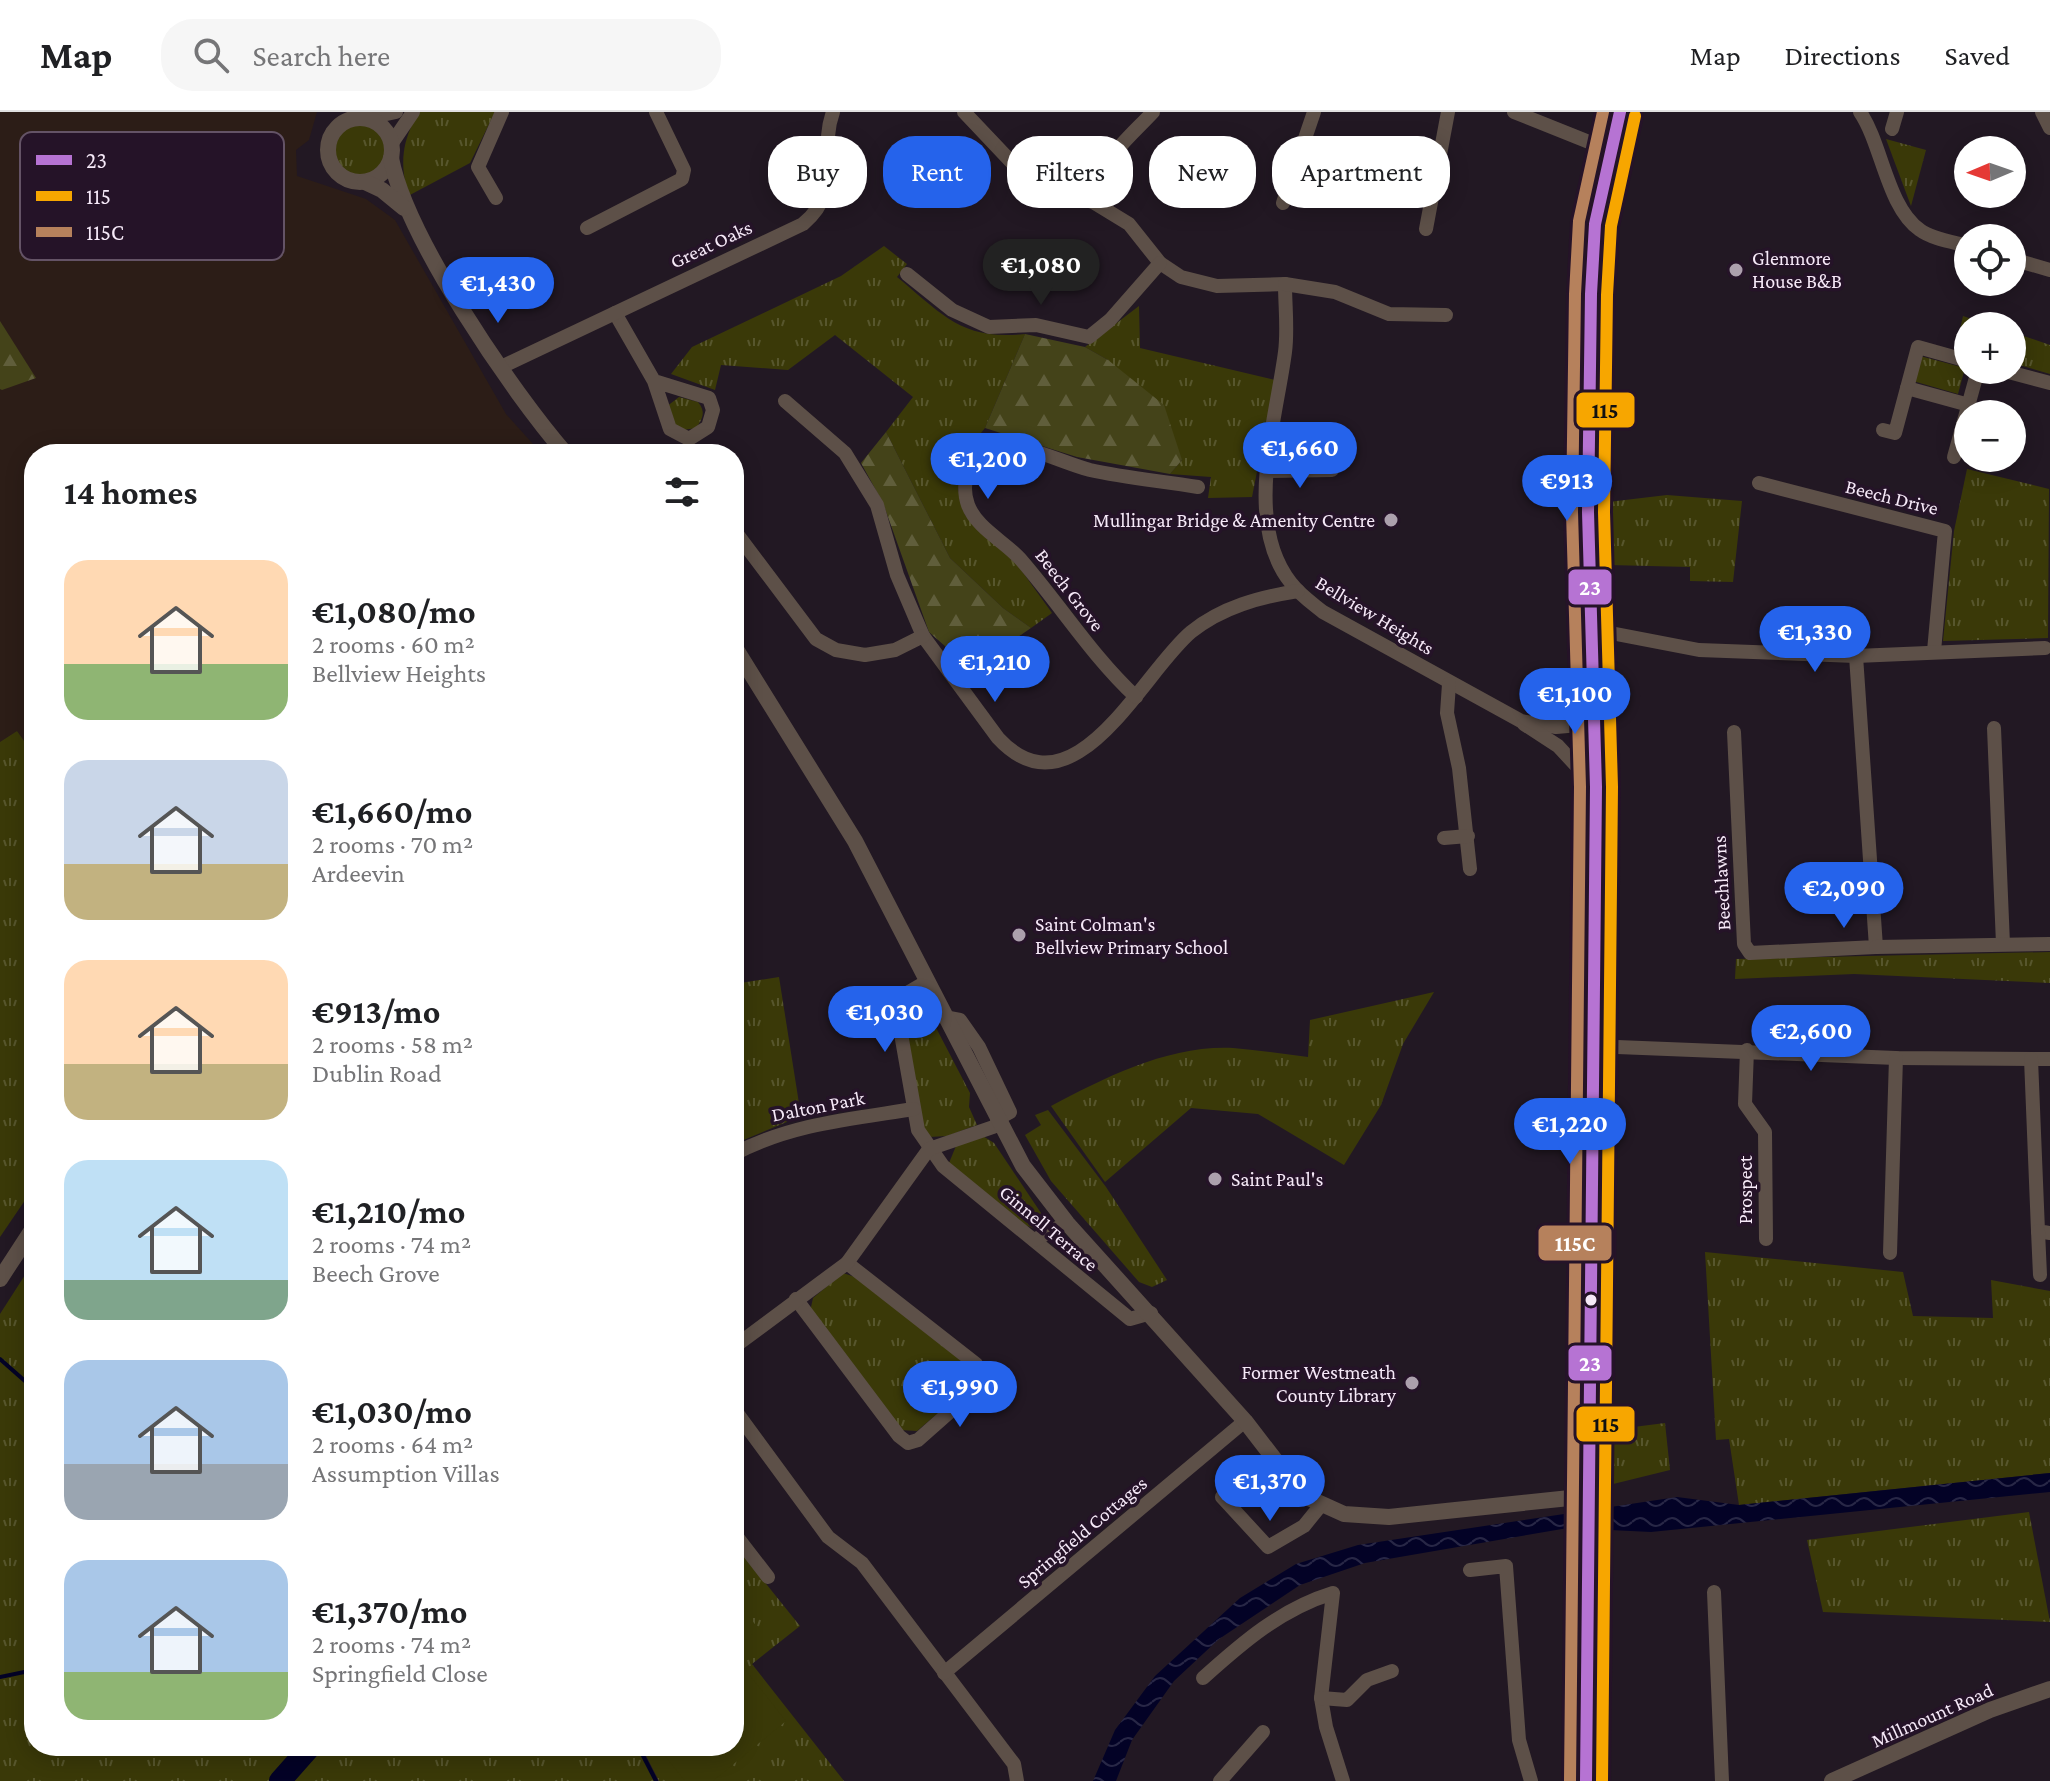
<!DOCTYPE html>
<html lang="en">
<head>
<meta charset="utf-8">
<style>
  :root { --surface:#fff; --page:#f6f6f6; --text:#202124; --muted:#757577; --line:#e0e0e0; --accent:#2563eb }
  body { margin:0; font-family:"Crimson Pro",serif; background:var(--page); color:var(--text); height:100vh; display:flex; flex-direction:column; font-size:30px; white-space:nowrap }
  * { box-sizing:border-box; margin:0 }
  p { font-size:26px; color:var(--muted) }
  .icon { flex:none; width:44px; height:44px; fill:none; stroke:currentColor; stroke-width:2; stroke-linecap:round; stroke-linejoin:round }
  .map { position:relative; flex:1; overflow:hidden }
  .sheet { position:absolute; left:24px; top:332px; width:720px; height:1312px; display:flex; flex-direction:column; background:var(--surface); border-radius:32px; box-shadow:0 4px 20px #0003 }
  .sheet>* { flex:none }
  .guide { position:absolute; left:768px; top:24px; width:760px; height:72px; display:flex; gap:16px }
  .needle { width:52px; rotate:268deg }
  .tools { position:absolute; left:1954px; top:24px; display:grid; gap:16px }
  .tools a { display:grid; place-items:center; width:72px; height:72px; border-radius:50%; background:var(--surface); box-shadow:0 4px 20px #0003; font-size:40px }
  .price { position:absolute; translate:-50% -68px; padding:0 18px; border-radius:28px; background:var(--accent); color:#fff; font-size:26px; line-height:52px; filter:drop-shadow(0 2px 4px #0008) }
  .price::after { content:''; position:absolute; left:50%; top:48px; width:24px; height:18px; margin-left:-12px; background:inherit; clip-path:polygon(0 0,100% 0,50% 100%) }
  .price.on { background:#222; color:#fff }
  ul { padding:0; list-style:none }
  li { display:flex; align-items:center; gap:24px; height:200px; padding:0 40px }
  li span { display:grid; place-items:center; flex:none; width:224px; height:160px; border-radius:24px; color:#555 }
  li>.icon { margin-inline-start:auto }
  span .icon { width:96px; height:96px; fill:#fffc; stroke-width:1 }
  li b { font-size:34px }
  h2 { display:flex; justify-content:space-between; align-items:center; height:96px; padding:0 40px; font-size:34px }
  .pill { padding:0 28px; border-radius:32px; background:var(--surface); box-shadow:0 4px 20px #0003; font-size:28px; line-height:72px }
  .pill.on { background:var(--accent); color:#fff }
  header { display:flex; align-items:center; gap:48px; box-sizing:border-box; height:112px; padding:0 40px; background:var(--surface); border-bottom:2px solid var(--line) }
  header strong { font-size:38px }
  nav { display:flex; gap:44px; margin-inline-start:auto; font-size:28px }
  .search { width:560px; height:72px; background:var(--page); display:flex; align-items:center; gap:20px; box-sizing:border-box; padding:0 28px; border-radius:32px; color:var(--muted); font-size:30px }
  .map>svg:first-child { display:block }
  .medical { fill:#2c1d17 }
  .grass { fill:url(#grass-tufts) }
  .forest { fill:url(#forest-firs) }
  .garden { fill:#3a3908 }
  .water { fill:url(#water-waves) }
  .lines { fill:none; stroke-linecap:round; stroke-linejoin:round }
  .stream { stroke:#030226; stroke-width:4 }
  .river { stroke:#030226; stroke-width:22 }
  .minor { stroke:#5d5048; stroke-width:14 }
  .tertiary { stroke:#5d5048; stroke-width:16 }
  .secondary { stroke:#60524c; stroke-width:18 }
  .bus-1-casing { stroke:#251328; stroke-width:18 }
  .bus-2-casing { stroke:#251328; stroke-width:18 }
  .bus-3-casing { stroke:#251328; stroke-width:18 }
  .bus-1 { stroke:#b673d3; stroke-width:12 }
  .bus-2 { stroke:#f7a600; stroke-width:12 }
  .bus-3 { stroke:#b6815c; stroke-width:12 }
  .poi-dot { fill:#aca0ad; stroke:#251328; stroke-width:3 }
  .bus-dot { fill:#f6e9f8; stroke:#251328; stroke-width:3 }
  .labels { text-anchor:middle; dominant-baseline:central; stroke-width:7; stroke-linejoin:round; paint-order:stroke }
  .street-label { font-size:20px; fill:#f6e9f8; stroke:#251328 }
  .poi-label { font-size:20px; fill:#f6e9f8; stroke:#251328; text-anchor:start }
  .key { fill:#251328; stroke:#645366; stroke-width:2 }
  .key-label { font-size:22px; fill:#f6e9f8 }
  .line-badge { stroke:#251328; stroke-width:3 }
  .badge-label { font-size:22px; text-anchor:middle; font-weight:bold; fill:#fff }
  .pale-badge-label { font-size:22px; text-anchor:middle; font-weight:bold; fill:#111 }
</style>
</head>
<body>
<header>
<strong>Map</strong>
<div class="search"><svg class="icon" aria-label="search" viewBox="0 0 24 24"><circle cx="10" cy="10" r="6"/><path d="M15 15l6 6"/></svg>Search here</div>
<nav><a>Map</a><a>Directions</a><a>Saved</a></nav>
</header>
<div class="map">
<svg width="2050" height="1669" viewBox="0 0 2050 1669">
  <defs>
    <pattern id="grass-tufts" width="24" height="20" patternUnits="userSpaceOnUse" patternTransform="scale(2)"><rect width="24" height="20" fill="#3a3908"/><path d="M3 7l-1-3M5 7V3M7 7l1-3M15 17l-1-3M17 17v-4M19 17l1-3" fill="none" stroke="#57562d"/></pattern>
    <pattern id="forest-firs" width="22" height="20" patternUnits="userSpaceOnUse" patternTransform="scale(2)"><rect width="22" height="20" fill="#444319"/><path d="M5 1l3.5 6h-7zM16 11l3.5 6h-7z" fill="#605e3b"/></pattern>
    <pattern id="water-waves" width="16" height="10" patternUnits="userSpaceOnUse" patternTransform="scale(2)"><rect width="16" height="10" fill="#030226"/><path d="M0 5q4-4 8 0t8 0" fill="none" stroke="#282746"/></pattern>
  </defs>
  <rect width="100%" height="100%" fill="#221823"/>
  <path class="medical" d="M 0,0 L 317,0 L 309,28 L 296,38 L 297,64 L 366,87 L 395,108 L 506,302 L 542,342 L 34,342 L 34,643 L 17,619 L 0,630 Z"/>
  <g class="grass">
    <path d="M 419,0 L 495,0 L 470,51 L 408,84 C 400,51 401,30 419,0 Z"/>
    <circle cx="360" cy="37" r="28"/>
    <path d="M 1886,27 L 1926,38 L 1911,94 Z"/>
    <path d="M 884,134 L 907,152 L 897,165 C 942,202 962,229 1025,222 L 985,316 L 966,339 L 958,377 L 965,403 L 1019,455 L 1052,501 L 1031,516 L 1003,496 L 950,446 L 886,320 L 913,285 L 835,223 L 788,258 L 721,253 L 715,278 L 671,262 L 692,235 L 841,164 Z"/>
    <path d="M 1139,194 L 1140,236 L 1275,268 L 1252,385 L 1208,386 L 1211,365 L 1170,362 L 1182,348 L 1108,248 L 1085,235 Z"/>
    <path d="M 1963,204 L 1993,214 L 1968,214 L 1968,238 L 1956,235 Z"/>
    <path d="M 2012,220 L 2050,233 L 2050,262 L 2012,251 Z"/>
    <path d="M 1920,244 L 1965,256 L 1958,282 L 1913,269 Z"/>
    <path d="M 679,285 L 698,290 C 706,300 703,306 696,316 L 677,319 L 666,295 Z"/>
    <path d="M 1967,357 L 2049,377 L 2048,526 L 1943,529 L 1954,419 Z"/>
    <path d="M 1667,383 L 1742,389 L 1733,470 L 1690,469 L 1690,455 L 1609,453 L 1608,390 Z"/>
    <path d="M 17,619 L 34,643 L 34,1075 L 0,1125 L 0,630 Z"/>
    <path d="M 2050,840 L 2050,871 L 1854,862 L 1735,867 L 1736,847 Z"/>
    <path d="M 779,865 L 801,1004 L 734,1032 L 734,872 Z"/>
    <path d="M 1434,880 L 1403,932 L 1381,993 L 1344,1053 L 1258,1002 L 1191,996 L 1105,1070 L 1051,994 C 1106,965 1169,933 1233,936 C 1258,938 1283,942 1308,945 L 1310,908 Z"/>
    <path d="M 920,885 L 970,981 L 969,995 L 977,1013 L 947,1024 L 929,1025 L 924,1020 L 904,899 L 911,888 Z"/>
    <path d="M 1048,998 L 1106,1075 L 1167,1168 L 1152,1175 L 1139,1170 L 1051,1069 L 1025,1023 L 1041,1013 L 1035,1003 Z"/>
    <path d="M 983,1024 L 994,1031 L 1049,1113 L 1038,1118 L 1025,1113 L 949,1051 L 956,1034 Z"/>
    <path d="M 1705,1140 L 1903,1160 L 1913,1204 L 1993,1206 L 1991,1168 L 2050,1179 L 2050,1361 L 1739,1393 L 1729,1327 L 1716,1328 Z"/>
    <path d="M 34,1149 L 34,1634 L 638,1634 L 656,1669 L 0,1669 L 0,1202 Z"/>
    <path d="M 843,1161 L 855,1165 L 972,1257 L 974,1270 L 917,1319 L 900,1318 L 810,1200 L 813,1186 Z"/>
    <path d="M 1665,1311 L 1670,1358 L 1605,1374 L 1602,1319 Z"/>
    <path d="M 2029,1400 L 2050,1510 L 1823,1500 L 1807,1428 Z"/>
    <path d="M 734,1432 L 800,1514 L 752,1552 L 844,1669 L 659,1669 L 641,1634 L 734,1634 Z"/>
  </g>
  <g class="forest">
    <path d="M 0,209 L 36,266 L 2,278 L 0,277 Z"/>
    <path d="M 1025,222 L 1085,235 L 1108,248 L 1164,293 L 1182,348 L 1170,362 L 1077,345 L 985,316 Z"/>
    <path d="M 886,320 L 950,446 L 1003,496 L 1031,516 L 971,557 L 929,520 L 883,391 L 861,351 Z"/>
  </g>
  <g class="garden">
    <path d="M 734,1487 L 759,1517 L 734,1538 Z"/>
    <path d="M 743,1555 L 786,1609 L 713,1669 L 685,1669 L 657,1634 L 734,1634 L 734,1563 Z"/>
  </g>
  <path class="water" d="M 2050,1361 L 2050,1380 L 1651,1420 L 1568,1416 L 1365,1451 L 1300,1473 L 1219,1527 L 1174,1569 L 1132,1628 L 1116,1669 L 1093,1669 L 1115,1618 L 1155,1564 L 1240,1486 L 1296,1452 L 1358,1433 L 1677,1385 L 1739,1393 Z"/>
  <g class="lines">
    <g class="stream">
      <path d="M 0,1247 L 34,1277"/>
      <path d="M 0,1565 L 34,1558"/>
      <path d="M 638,1634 L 656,1669"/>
    </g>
    <path class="river" d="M 280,1669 L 311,1634"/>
    <g class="minor">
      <path d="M 964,0 L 1037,77 L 1093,90 L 1129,112 L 1160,151 L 1181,165 L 1217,174 L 1285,172 C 1285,194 1288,218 1285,240 C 1276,309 1243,411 1291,471 C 1300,483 1312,491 1323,500 L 1521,609 L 1556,615 L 1591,612"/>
      <path d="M 1514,0 L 1609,38"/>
      <path d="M 1860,0 C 1882,32 1887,95 1920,118 C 1932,127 1953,130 1968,134"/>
      <path d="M 2042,0 L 2050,16"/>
      <path d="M 368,6 L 396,0"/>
      <path d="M 1892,17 L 1897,0"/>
      <path d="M 392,31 L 413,0"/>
      <path d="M 496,86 L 478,55 L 502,0"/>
      <path d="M 1093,90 C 1096,51 1128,27 1153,0"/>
      <path d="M 1283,91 L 1314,0"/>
      <path d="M 587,116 L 682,67 L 684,58 L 656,0"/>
      <path d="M 1426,117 L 1448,0"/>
      <path d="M 2012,147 L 2050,158"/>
      <path d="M 907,162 L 952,198 L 989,215 L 1036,213 L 1089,225 L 1110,208 L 1160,151"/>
      <path d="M 1285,172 L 1335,180 L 1389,202 L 1446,203"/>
      <path d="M 615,201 L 654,269 L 670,317 L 689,327 L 708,315 L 713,298 L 709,286 L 654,269"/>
      <path d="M 501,255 L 803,112 C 844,78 818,41 833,0"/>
      <path d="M 2001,258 L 2050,271"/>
      <path d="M 1907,276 L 1969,293"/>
      <path d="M 785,289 L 845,341 L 877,393 L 897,463 L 923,524 L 998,626 C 1074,708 1142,561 1191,520 C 1222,495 1260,485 1298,479"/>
      <path d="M 1883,318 L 1895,321 L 1918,235 L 1968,249"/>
      <path d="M 1954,345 L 1978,258"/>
      <path d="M 1269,359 L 1332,358"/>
      <path d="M 1759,371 L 1945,419 L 1934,539"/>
      <path d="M 734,418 L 816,527 L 836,538 L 865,543 L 895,538 L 923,524"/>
      <path d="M 1590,517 L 1699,538 L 1856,544 L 2045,536"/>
      <path d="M 1449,572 L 1447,601 L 1459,656 L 1470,757"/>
      <path d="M 1136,585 C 1092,544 1061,494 1022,449 C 1006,430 977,417 968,393 C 960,371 969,338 995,335 C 1027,331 1060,350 1090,358 C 1125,366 1162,369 1198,375"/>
      <path d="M 1524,612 L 1558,634 L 1596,675"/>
      <path d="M 1994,616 L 2003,832"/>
      <path d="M 1734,620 L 1744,832 L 1750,841 L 1876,835 L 1856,544"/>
      <path d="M 1444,726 L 1468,724"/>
      <path d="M 1876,835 L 2050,832"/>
      <path d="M 926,870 L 895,888 L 918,1018 L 943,1054 L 1130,1207 L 1151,1201"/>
      <path d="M 944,905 L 960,908 L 979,935 L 1010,1000 L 997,1007"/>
      <path d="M 1592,934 L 1896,946 L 2050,947"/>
      <path d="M 1747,938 L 1745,992 L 1765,1020 L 1766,1127"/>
      <path d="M 2031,947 L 2038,1119 L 2050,1121"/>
      <path d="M 734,1042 C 791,1012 851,1007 914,997"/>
      <path d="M 2038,1119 L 2040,1163"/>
      <path d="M 1034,1128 L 1067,1111"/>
      <path d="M 1890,1141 L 1896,946"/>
      <path d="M 796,1187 L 899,1324 L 908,1331 L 918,1328 L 979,1274 L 981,1265 L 976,1252 L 847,1151"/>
      <path d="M 734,1235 L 847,1151 L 929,1037 L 999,1013"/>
      <path d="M 734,1297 L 828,1425 L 862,1451 L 1014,1652 L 1017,1669"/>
      <path d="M 1222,1385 L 1268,1435 L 1304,1414 L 1321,1393"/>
      <path d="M 734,1421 L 768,1465"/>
      <path d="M 1470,1458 L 1506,1454 L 1519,1628 L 1531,1669"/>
      <path d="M 1714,1480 L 1722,1669"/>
      <path d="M 944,1561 L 1245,1309"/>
      <path d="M 1203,1566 C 1243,1530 1281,1497 1333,1481 L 1321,1586 L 1326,1615 L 1343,1669"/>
      <path d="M 1321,1586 L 1347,1588 L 1367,1568 L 1392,1559"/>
      <path d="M 1220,1669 L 1263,1620"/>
    </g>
    <g class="tertiary">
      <circle cx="360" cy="38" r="32"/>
      <path d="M 391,46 C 406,125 512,280 566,342"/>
      <path d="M 365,70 L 382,78 L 404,96"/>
      <path d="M 734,534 L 855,729 L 1023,1054 L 1067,1111 L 1245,1309 L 1302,1383 L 1344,1402 L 1389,1405 L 1589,1384"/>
      <path d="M 0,1167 L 34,1115"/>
      <path d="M 1832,1669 L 1990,1598 L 2050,1577"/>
    </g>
    <path class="secondary" d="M 1586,1669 L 1596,675 L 1588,400 L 1591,182 L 1595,112 L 1609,38 L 1620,0"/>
    <g class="bus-1-casing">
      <path id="bus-1" d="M 1586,1669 L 1596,675 L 1588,400 L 1591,182 L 1595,112 L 1620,0"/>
    </g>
    <g class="bus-2-casing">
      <path id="bus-2" d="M 1602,1669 L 1612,675 L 1604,400 L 1607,183 L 1611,114 L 1635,4"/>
    </g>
    <g class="bus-3-casing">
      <path id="bus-3" d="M 1570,1669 L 1580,675 L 1572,400 L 1575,182 L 1579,109 L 1603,0"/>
    </g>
    <use href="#bus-1" class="bus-1"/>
    <use href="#bus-2" class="bus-2"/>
    <use href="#bus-3" class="bus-3"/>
  </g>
  <g class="poi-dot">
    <circle cx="1736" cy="158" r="8"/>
    <circle cx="1391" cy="408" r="8"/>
    <circle cx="1019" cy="823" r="8"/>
    <circle cx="1215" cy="1067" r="8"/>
    <circle cx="1412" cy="1271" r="8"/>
  </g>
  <circle class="bus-dot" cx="1591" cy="1188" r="7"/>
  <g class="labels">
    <g class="street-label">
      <text transform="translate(711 132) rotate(-25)">Great Oaks</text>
      <text transform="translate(1892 385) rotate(14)">Beech Drive</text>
      <text transform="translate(1070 478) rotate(52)">Beech Grove</text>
      <text transform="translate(1375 503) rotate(31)">Bellview Heights</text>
      <text transform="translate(1721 771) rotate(-93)">Beechlawns</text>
      <text transform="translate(818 994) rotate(-11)">Dalton Park</text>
      <text transform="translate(1745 1078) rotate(-90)">Prospect</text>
      <text transform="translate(1049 1116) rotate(40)">Ginnell Terrace</text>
      <text transform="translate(1082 1420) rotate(-40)">Springfield Cottages</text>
      <text transform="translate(1932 1603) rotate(-24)">Millmount Road</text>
    </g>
    <g class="poi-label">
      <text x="1752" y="146">Glenmore<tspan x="1752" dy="23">House B&amp;B</tspan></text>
      <text x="1375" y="408" text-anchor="end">Mullingar Bridge &amp; Amenity Centre</text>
      <text x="1035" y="812">Saint Colman's<tspan x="1035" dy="23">Bellview Primary School</tspan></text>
      <text x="1231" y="1067">Saint Paul's</text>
      <text x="1396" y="1260" text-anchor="end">Former Westmeath<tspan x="1396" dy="23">County Library</tspan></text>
    </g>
  </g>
  <rect x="20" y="20" width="264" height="128" rx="12" class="key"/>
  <rect x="36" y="43" width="36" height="10" fill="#b673d3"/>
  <rect x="36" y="79" width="36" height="10" fill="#f7a600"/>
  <rect x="36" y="115" width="36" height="10" fill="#b6815c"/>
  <g class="key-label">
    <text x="86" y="56">23</text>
    <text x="86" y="92">115</text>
    <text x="86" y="128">115C</text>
  </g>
  <g class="line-badge">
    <rect x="1575" y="279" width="61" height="38" rx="8" fill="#f7a600"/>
    <rect x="1567" y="456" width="46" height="38" rx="8" fill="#b673d3"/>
    <rect x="1537" y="1112" width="76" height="38" rx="8" fill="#b6815c"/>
    <rect x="1567" y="1232" width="46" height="38" rx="8" fill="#b673d3"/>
    <rect x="1575" y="1293" width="61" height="38" rx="8" fill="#f7a600"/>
  </g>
  <g class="badge-label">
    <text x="1590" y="483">23</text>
    <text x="1575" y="1139">115C</text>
    <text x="1590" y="1259">23</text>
  </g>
  <g class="pale-badge-label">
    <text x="1605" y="306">115</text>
    <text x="1606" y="1320">115</text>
  </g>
</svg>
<div class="tools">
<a><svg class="needle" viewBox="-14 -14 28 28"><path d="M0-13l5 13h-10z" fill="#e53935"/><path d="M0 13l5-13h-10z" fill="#757577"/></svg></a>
<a><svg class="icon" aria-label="locate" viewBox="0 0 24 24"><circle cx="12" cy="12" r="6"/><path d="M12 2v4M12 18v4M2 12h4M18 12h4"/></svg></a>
<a>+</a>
<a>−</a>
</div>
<b class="price on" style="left:1041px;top:195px">€1,080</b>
<b class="price" style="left:498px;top:213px">€1,430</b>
<b class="price" style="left:1300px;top:378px">€1,660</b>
<b class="price" style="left:988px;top:389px">€1,200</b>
<b class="price" style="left:1567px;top:411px">€913</b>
<b class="price" style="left:1815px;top:562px">€1,330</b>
<b class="price" style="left:995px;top:592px">€1,210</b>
<b class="price" style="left:1575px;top:624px">€1,100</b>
<b class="price" style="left:1844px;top:818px">€2,090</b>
<b class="price" style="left:885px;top:942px">€1,030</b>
<b class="price" style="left:1811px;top:961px">€2,600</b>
<b class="price" style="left:1570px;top:1054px">€1,220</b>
<b class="price" style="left:960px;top:1317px">€1,990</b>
<b class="price" style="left:1270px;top:1411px">€1,370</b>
<div class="guide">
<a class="pill">Buy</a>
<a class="pill on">Rent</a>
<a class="pill">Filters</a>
<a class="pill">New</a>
<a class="pill">Apartment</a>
</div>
<section class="sheet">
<h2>14 homes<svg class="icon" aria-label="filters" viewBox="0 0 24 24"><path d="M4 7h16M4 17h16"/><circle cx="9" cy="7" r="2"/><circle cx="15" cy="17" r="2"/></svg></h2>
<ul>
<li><span style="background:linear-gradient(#ffd9b3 65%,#8fb573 0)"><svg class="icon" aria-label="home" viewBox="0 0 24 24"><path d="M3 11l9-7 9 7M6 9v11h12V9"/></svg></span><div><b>€1,080/mo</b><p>2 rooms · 60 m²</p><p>Bellview Heights</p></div></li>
<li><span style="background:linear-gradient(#c9d6e8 65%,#c2b280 0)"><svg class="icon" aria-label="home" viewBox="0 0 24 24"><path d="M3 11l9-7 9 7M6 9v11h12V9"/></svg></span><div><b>€1,660/mo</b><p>2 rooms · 70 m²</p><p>Ardeevin</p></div></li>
<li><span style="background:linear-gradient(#ffd9b3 65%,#c2b280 0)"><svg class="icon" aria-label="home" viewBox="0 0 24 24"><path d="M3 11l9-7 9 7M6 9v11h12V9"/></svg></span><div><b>€913/mo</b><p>2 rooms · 58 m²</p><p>Dublin Road</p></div></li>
<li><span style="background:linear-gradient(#bfe0f5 75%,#7fa58c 0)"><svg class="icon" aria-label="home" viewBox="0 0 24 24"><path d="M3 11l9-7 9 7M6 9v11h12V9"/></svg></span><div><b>€1,210/mo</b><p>2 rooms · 74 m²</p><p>Beech Grove</p></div></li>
<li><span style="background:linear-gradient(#a9c7e8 65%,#9aa5b1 0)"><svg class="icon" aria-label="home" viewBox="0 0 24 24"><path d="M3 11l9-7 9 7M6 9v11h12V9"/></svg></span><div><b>€1,030/mo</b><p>2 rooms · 64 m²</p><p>Assumption Villas</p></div></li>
<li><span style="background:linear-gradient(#a9c7e8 70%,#8fb573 0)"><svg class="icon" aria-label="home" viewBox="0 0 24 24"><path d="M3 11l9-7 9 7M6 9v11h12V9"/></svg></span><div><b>€1,370/mo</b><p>2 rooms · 74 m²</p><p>Springfield Close</p></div></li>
</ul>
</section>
</div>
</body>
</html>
